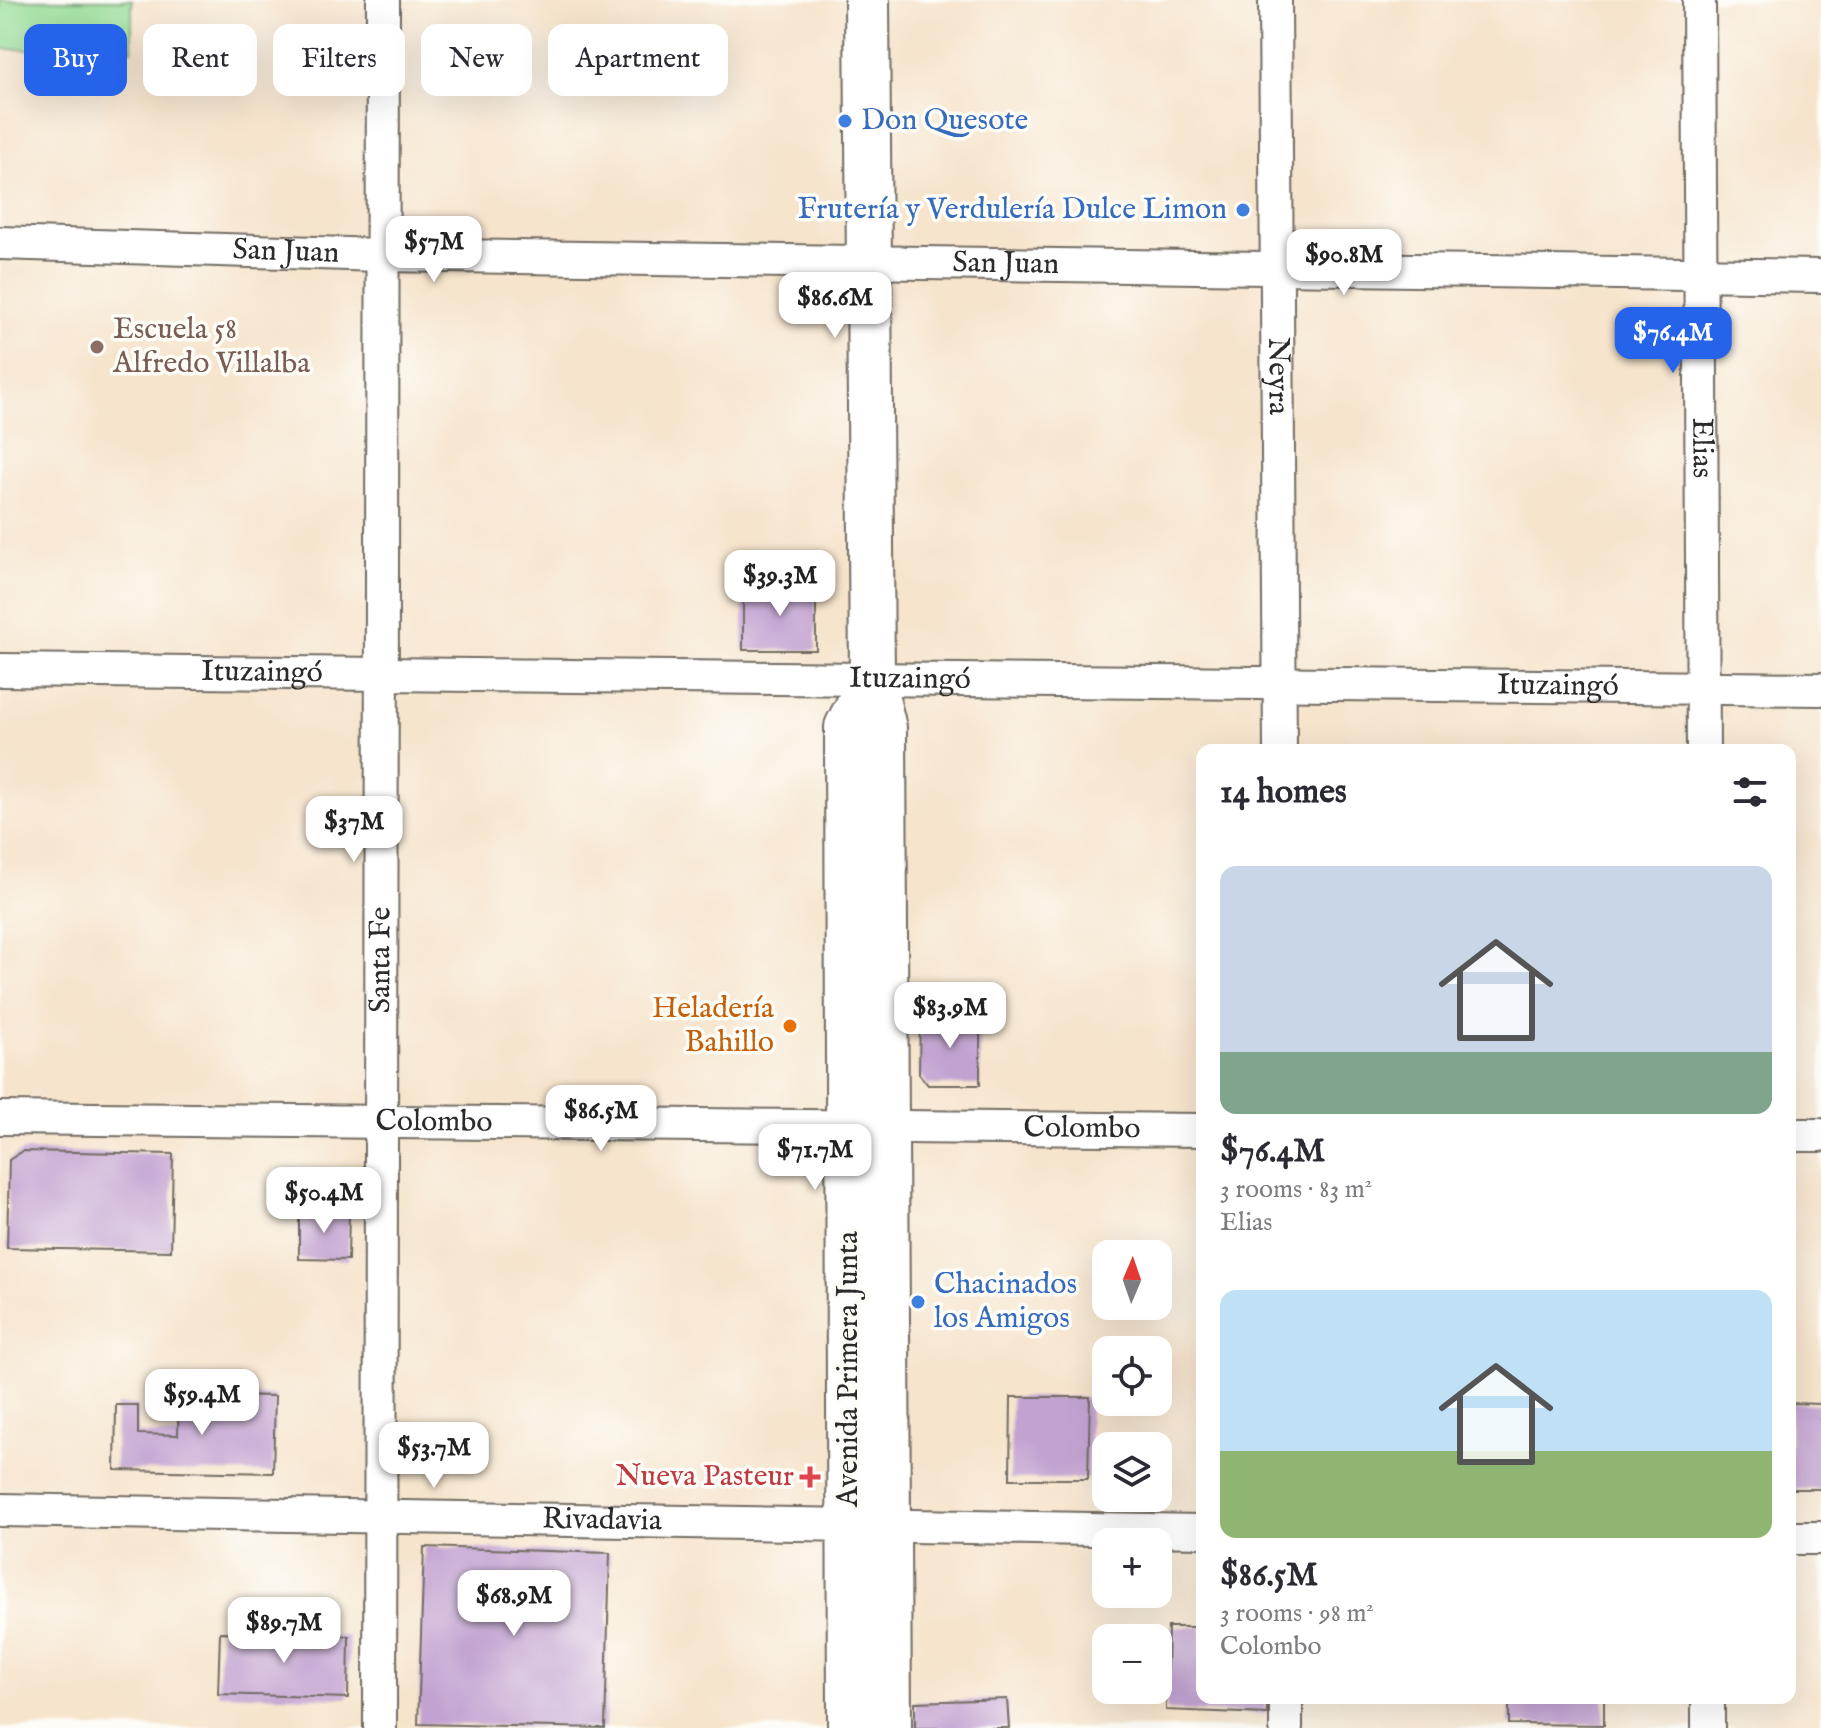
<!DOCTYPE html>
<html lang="en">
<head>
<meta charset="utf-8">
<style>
  :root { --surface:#fff; --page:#f2f2f3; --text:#2b2b33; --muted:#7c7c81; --accent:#2563eb }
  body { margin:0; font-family:"IM FELL English",serif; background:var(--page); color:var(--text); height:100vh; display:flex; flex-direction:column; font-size:30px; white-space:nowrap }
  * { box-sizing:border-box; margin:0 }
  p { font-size:26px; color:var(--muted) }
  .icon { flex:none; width:44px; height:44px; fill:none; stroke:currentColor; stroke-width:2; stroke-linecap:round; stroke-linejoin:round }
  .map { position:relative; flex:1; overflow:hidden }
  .drawer { position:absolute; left:1196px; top:744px; width:600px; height:960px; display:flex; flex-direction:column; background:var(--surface); border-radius:16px; box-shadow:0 8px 32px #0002 }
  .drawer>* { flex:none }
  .top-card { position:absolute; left:24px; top:24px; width:760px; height:72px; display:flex; gap:16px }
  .needle { width:52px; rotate:2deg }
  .controls { position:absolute; left:1092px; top:1240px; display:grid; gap:16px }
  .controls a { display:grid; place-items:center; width:80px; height:80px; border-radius:16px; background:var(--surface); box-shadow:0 8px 32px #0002; font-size:40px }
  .price { position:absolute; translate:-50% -68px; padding:0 18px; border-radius:16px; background:#fff; color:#222; font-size:26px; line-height:52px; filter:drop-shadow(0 2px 4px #0008) }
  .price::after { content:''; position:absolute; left:50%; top:48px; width:24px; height:18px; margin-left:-12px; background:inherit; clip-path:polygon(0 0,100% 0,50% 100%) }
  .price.selected { background:var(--accent); color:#fff }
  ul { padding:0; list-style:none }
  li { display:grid; align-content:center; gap:16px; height:424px; padding:0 24px }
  li span { display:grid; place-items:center; height:248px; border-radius:16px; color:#555 }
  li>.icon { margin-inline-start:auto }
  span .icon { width:144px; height:144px; fill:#fffc; stroke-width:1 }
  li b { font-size:34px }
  h2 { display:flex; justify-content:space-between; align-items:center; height:96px; padding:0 24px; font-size:34px }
  .tag { padding:0 28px; border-radius:16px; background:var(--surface); box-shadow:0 8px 32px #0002; font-size:28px; line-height:72px }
  .tag.selected { background:var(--accent); color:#fff }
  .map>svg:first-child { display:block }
  .green { fill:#97de98; stroke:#618462; stroke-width:2 }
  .building { fill:#c2a2d1 }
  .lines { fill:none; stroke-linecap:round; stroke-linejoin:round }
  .minor-casing { stroke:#726c63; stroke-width:36 }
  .secondary-casing { stroke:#726c63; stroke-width:48 }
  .minor { stroke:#fff; stroke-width:32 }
  .secondary { stroke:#fff; stroke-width:44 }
  .shop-dot { fill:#3f7fe0; stroke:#fdfcf7; stroke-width:3 }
  .education-dot { fill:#8d6e63; stroke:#fdfcf7; stroke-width:3 }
  .food-dot { fill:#e8710a; stroke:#fdfcf7; stroke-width:3 }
  .health-dot { fill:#e0444e; stroke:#fdfcf7; stroke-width:3 }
  .labels { text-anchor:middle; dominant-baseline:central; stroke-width:7; stroke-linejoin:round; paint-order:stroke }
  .shop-label { font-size:30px; fill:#366cbe; stroke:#fdfcf7; text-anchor:start }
  .street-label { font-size:30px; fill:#2b2b2b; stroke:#fdfcf7 }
  .education-label { font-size:30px; fill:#785e54; stroke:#fdfcf7; text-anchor:start }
  .food-label { font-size:30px; fill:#c56008; stroke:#fdfcf7; text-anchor:end }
  .health-label { font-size:30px; fill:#be3a42; stroke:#fdfcf7; text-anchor:end }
</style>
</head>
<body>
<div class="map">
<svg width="1821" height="1728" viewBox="0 0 1821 1728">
  <rect width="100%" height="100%" fill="#fdfcf7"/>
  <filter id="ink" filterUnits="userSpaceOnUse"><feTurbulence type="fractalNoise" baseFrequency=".0125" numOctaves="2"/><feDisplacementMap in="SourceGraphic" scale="16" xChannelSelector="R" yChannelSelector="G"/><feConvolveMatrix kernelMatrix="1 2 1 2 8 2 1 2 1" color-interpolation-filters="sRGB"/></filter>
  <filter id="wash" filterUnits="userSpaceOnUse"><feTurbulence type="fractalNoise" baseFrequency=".006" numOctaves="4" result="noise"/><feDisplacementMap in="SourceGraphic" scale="32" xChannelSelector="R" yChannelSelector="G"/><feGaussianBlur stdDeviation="1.8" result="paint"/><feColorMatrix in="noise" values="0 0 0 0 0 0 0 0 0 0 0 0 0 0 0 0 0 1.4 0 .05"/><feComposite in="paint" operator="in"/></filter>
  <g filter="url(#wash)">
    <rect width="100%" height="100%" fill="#f6e4cc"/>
    <path class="green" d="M 0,0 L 132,0 L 132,50 L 0,49 Z"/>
    <g id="blocks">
      <g class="building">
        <rect x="743" y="586" width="73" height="64"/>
        <path d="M 920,1015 L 980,1016 L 980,1085 L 928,1085 L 919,1074 Z"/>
        <path d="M 23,1151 L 173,1154 L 171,1251 L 7,1248 L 9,1160 Z"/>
        <path d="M 299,1211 L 349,1212 L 348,1260 L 299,1259 Z"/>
        <path d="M 179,1394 L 275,1396 L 273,1473 L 115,1470 L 116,1405 L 138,1405 L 138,1434 L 178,1435 Z"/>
        <path d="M 1011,1397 L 1090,1397 L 1088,1479 L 1010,1479 Z"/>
        <path d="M 1790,1403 L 1821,1404 L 1821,1489 L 1790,1489 Z"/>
        <path d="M 424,1547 L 610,1553 L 605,1728 L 418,1724 Z"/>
        <path d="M 1168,1627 L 1202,1627 L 1202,1698 L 1267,1698 L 1267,1714 L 1166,1710 Z"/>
        <path d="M 220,1632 L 349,1636 L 348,1698 L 218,1694 Z"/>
        <path d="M 1509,1698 L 1604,1698 L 1604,1725 L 1509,1724 Z"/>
        <path d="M 1007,1699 L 1009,1728 L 915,1728 L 915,1702 Z"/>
      </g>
    </g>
  </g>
  <g filter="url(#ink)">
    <use href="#blocks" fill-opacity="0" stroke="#726c63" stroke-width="2"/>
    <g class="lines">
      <g class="minor-casing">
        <g id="minor">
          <path id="s1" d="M 1275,0 L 1280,750"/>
          <path id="s2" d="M 1699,0 L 1703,750"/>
          <path id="s3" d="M 0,243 L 380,255 L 1821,276"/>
          <path id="s4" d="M 0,670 L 1821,689"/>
          <path id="s5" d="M 0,1118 L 1202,1130"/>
          <path d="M 1790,1135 L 1821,1135"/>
          <path id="s6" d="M 0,1510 L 1202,1531"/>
          <path d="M 1790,1538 L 1821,1538"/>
          <path d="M 1286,1698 L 1286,1728"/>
          <path d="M 1708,1698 L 1708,1728"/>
          <path id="s7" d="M 380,1728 L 383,0"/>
        </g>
      </g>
      <g class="secondary-casing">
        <g id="secondary">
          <path d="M 867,0 L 872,679 L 884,728 L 889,1728"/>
          <path d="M 850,1728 L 847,727 L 872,679"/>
        </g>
      </g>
      <use href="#minor" class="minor"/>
      <use href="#secondary" class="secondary"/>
    </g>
  </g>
  <g class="shop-dot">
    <circle cx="845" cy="121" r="8"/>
    <circle cx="1243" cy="210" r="8"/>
    <circle cx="918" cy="1302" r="8"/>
  </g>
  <circle class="education-dot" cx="97" cy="347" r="8"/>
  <circle class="food-dot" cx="790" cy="1026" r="8"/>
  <path class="health-dot" d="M806 1465h8v8h8v8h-8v8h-8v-8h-8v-8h8z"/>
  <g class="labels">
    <g class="shop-label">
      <text x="861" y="121">Don Quesote</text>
      <text x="1227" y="210" text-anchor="end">Frutería y Verdulería Dulce Limon</text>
      <text x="934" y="1285">Chacinados<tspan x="934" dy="34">los Amigos</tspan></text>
    </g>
    <g class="street-label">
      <text stroke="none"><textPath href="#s3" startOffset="286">San Juan</textPath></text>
      <text stroke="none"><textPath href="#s3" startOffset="1006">San Juan</textPath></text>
      <text stroke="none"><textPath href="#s1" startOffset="376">Neyra</textPath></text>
      <text stroke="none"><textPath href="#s2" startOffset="448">Elias</textPath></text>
      <text stroke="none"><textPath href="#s4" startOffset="262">Ituzaingó</textPath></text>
      <text stroke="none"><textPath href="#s4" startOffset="910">Ituzaingó</textPath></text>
      <text stroke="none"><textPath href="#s4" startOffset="1558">Ituzaingó</textPath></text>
      <text stroke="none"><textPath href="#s7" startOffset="768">Santa Fe</textPath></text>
      <text stroke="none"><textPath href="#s5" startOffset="434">Colombo</textPath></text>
      <text stroke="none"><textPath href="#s5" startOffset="1082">Colombo</textPath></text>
      <text transform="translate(849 1369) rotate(-90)">Avenida Primera Junta</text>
      <text stroke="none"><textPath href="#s6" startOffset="602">Rivadavia</textPath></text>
    </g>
    <g class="education-label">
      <text x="113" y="330">Escuela 58<tspan x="113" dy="34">Alfredo Villalba</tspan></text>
    </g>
    <g class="food-label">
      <text x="774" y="1009">Heladería<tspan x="774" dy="34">Bahillo</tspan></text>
    </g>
    <g class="health-label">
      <text x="794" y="1477">Nueva Pasteur</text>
    </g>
  </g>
</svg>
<div class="controls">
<a><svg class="needle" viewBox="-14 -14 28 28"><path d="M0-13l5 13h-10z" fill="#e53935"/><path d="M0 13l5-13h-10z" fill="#7c7c81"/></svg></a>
<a><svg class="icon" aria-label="locate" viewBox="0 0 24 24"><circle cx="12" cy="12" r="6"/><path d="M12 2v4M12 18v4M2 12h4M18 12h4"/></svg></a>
<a><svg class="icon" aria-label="layers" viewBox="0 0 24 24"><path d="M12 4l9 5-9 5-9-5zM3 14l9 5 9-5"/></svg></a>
<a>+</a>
<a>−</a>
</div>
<b class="price" style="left:434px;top:284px">$57M</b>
<b class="price" style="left:1344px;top:297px">$90.8M</b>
<b class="price" style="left:835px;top:340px">$86.6M</b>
<b class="price selected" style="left:1673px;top:375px">$76.4M</b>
<b class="price" style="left:780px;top:618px">$39.3M</b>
<b class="price" style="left:354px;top:864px">$37M</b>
<b class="price" style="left:950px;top:1050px">$83.9M</b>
<b class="price" style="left:601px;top:1153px">$86.5M</b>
<b class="price" style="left:815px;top:1192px">$71.7M</b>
<b class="price" style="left:324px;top:1235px">$50.4M</b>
<b class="price" style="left:202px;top:1437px">$59.4M</b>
<b class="price" style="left:434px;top:1490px">$53.7M</b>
<b class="price" style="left:514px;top:1638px">$68.9M</b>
<b class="price" style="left:284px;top:1665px">$89.7M</b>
<div class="top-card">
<a class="tag selected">Buy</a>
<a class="tag">Rent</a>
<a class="tag">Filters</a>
<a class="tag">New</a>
<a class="tag">Apartment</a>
</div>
<section class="drawer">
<h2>14 homes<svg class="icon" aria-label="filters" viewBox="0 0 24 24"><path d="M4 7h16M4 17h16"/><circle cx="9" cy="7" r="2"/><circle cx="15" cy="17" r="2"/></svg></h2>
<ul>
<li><span style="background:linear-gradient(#c9d6e8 75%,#7fa58c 0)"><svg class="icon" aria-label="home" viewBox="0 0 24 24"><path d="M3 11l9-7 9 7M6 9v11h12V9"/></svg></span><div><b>$76.4M</b><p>3 rooms · 83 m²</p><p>Elias</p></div></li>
<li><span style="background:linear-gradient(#bfe0f5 65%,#8fb573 0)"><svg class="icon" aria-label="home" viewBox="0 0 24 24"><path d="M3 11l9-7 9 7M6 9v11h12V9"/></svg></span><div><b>$86.5M</b><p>3 rooms · 98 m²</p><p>Colombo</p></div></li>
</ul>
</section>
</div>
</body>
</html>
